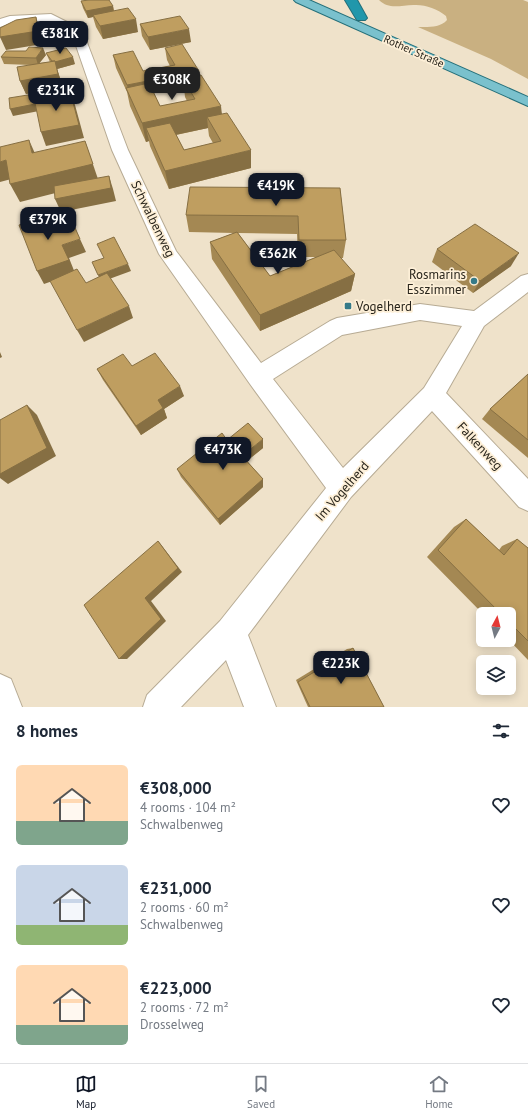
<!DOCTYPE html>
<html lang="en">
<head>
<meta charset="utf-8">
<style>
  :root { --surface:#fff; --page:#f6f6f7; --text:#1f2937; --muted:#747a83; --line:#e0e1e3; --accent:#111827 }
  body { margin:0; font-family:"PT Sans",sans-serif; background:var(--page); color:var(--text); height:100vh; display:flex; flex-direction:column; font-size:15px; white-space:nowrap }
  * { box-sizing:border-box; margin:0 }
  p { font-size:13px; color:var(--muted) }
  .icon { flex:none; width:22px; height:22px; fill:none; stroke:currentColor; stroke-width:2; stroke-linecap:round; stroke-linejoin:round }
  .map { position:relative; height:707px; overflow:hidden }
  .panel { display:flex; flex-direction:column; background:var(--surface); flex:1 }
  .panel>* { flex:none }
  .needle { width:26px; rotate:7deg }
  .fabs { position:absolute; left:476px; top:607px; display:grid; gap:8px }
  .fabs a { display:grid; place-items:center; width:40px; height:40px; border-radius:6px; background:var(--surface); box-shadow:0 2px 10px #0003; font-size:20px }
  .price { position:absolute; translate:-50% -34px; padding:0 9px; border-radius:8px; background:var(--accent); color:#fff; font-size:13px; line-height:26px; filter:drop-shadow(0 1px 2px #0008) }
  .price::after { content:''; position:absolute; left:50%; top:24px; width:12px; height:9px; margin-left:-6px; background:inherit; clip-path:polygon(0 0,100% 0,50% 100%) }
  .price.on { background:#222; color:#fff }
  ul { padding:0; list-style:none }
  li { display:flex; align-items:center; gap:12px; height:100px; padding:0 16px }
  li span { display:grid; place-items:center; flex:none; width:112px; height:80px; border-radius:6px; color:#555 }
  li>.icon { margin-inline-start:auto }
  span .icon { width:48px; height:48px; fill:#fffc; stroke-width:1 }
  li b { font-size:17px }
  h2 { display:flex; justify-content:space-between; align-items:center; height:48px; padding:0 16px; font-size:17px }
  .tab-bar { display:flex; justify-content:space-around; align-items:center; height:56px; border-top:1px solid var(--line); background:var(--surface); font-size:11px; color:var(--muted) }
  .tab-bar a { display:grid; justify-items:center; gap:2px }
  .tab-bar .on { color:var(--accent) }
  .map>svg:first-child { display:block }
  .green { fill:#c9b081 }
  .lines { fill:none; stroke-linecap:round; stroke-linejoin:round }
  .minor-casing { stroke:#b7ab94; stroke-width:2 }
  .major-casing { stroke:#246f79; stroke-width:2 }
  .highway-casing { stroke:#246f79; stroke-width:2 }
  .minor { fill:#fff; fill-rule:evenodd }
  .major { fill:#7ac1cd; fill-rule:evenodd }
  .highway { fill:#2197ab; fill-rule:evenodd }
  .wall { fill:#a48853; fill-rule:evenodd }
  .shaded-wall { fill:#866f43 }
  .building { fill:#bf9e60; stroke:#866f43 }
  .poi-dot { fill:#357a88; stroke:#fdefd7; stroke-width:1.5 }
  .labels { text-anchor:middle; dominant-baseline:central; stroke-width:3.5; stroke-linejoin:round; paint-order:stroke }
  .far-street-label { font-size:11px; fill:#29251c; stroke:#fdefd7 }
  .street-label { font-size:13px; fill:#29251c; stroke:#fdefd7 }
  .poi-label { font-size:13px; fill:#29251c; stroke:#fdefd7; text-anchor:end }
</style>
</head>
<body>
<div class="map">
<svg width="528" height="707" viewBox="0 0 528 707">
  <rect width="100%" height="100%" fill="#efe2ca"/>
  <path class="green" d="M 379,0 L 523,0 L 528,2 L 528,79 L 491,59 L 418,27 C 428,27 440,28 447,20 L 446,16 C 437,9 427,5 416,5 C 403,4 390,11 379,0 Z"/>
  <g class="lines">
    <g class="minor-casing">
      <g id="minor">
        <path d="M 51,14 L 81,29 L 83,32 L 128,150 L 176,251 L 261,363 L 330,321 L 337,318 L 420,304 L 474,311 L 521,276 L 528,274 L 528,292 L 484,326 L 446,393 L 528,479 L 528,511 L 519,507 L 432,411 L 351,497 L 248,635 L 276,707 L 244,707 L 226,660 L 181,707 L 143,707 L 147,695 L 220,621 L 326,488 L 250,384 L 159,254 L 112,150 L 72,34 L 49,22 L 11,23 L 0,27 L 0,19 L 10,16 ZM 420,320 L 462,326 L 424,388 L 343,468 L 273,379 L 342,335 Z"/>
        <path d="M 0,674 L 11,679 L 22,707 L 0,707 Z"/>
      </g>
    </g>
    <g class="major-casing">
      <path id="major" d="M 294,0 L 309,0 L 528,97 L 528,106 L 296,2 Z"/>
    </g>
    <g class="highway-casing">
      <path id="highway" d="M 345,0 L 357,0 L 367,18 L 365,20 L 357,20 Z"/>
    </g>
    <use href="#minor" class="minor"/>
    <use href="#major" class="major"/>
    <use href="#highway" class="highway"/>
  </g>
  <g class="wall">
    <path d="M 81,1 L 113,6 L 114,11 L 138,32 L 103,39 L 96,27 L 93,17 L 88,18 L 83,8 Z"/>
    <path d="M 140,24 L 191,42 L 150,50 L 142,36 Z"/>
    <path d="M 165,48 L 199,75 L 222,114 L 251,168 L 169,189 L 150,146 L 149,141 L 146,142 L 130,106 L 127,92 L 116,68 L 113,55 L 143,71 L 170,66 L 167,60 ZM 184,87 L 185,97 L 187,101 L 160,106 L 154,93 ZM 208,128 L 209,136 L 213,143 L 184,150 L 176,135 Z"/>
    <path d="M 46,53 L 75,64 L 57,69 L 63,87 L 26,94 L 20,81 L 31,65 L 4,64 L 1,57 L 46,55 L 39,63 L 50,62 Z"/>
    <path d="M 340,188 L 346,240 L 343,258 L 340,258 L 355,274 L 351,291 L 260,331 L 212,259 L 210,242 L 234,233 L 189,232 L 186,215 ZM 238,233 L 297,234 L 298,257 L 316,257 L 270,276 Z"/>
    <path d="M 437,249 L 511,266 L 473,293 L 432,262 Z"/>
    <path d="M 132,366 L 184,396 L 164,409 L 167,418 L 141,435 L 103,380 L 97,369 Z"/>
    <path d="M 528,374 L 528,458 L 482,419 L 490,409 Z"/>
    <path d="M 227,440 L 263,448 L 247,461 L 263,479 L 263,487 L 220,525 L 181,477 L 177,469 Z"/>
    <path d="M 466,519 L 499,550 L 502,546 L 517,539 L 528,548 L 528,660 L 509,640 L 509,614 L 483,614 L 427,557 L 454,527 Z"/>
    <path d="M 353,648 L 384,707 L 308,707 L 296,680 L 347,649 Z"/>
  </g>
  <g class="shaded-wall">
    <path d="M 113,6 L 114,13 L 93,15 L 93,17 L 88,18 L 86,11 Z"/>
    <path d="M 36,17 L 40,30 L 43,44 L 6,50 L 0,37 Z"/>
    <path d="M 136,19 L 138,32 L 103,39 L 100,26 Z"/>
    <path d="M 189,29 L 191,42 L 150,50 L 148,37 Z"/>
    <path d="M 43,48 L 46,55 L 38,65 L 36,58 Z"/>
    <path d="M 73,57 L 75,64 L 57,69 L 63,87 L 26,94 L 20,81 L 52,62 Z"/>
    <path d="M 199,71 L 200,84 L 183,79 L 184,87 L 130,98 L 129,94 L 127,85 Z"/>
    <path d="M 70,91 L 75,105 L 84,138 L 46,146 L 41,132 Z"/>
    <path d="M 34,94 L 37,101 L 39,111 L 13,116 L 10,109 Z"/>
    <path d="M 221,106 L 223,124 L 207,117 L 208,128 L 151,140 L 146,128 L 149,141 L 146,142 L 142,123 Z"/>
    <path d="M 29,140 L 37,158 L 32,153 Z"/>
    <path d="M 85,141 L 99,182 L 20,202 L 10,184 Z"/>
    <path d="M 251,150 L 251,168 L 169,189 L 165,171 Z"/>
    <path d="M 6,160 L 15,178 L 0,182 L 0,162 Z"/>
    <path d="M 109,176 L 113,189 L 116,201 L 61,212 L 55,199 Z"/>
    <path d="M 80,239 L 86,252 L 69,258 L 75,273 L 44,284 L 37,271 L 62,245 Z"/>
    <path d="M 519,253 L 511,266 L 473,293 L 480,281 Z"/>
    <path d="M 128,264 L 131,271 L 101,282 L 98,275 Z"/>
    <path d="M 355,274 L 351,291 L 260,331 L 260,315 Z"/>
    <path d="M 129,306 L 133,318 L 84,342 L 77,330 Z"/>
    <path d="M 0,352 L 2,357 L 0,358 Z"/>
    <path d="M 180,386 L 184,396 L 164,409 L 167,418 L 141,435 L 136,426 L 158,400 Z"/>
    <path d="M 27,405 L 37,415 L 56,456 L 8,484 L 0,478 L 0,474 Z"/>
    <path d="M 263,439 L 263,448 L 243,464 L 242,456 Z"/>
    <path d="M 263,479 L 263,487 L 220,525 L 218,519 Z"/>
    <path d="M 158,541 L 162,546 L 182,572 L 151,601 L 166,621 L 127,659 L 119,659 L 145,598 Z"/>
  </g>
  <g class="building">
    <path d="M 89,0 L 109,0 L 113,6 L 86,11 L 81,1 Z"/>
    <path d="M 128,8 L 136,19 L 100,26 L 93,15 Z"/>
    <path d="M 180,16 L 189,29 L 148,37 L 140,24 Z"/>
    <path d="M 36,17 L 38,31 L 0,37 L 0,28 L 16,20 Z"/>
    <path d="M 182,44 L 199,71 L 127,85 L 113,55 L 133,51 L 143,71 L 175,65 L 165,48 Z"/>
    <path d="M 29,47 L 43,48 L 36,58 L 1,57 L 6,51 L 26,51 Z"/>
    <path d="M 66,48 L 73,57 L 55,62 L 55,61 L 52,61 L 46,53 Z"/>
    <path d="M 55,61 L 58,74 L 20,81 L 17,67 Z"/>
    <path d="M 201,75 L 221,106 L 142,123 L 126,88 L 149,83 L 160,106 L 195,99 L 183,79 Z"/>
    <path d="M 70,91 L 79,125 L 41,132 L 34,98 Z"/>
    <path d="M 34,94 L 35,98 L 34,98 L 35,104 L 10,109 L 9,98 Z"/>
    <path d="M 227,113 L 251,150 L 165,171 L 146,128 L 170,123 L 184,150 L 221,141 L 207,117 Z"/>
    <path d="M 29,140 L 32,153 L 85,141 L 93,164 L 10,184 L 6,160 L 0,162 L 0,147 Z"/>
    <path d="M 109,176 L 111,188 L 55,199 L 54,186 Z"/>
    <path d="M 190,187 L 340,188 L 346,240 L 299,240 L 298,216 L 186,215 Z"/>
    <path d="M 49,215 L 54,227 L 72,221 L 80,239 L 62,245 L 69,260 L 37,271 L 19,225 Z"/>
    <path d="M 475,224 L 519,253 L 480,281 L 437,249 Z"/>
    <path d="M 237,232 L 270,276 L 334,250 L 355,274 L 260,315 L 210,242 Z"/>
    <path d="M 114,237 L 128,264 L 98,275 L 92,262 L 104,258 L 97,244 Z"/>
    <path d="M 77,269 L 86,283 L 107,273 L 129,306 L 77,330 L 50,281 Z"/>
    <path d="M 155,353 L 180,386 L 158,400 L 163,408 L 136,426 L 97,369 L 123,354 L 132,366 Z"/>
    <path d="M 528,374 L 528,440 L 490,409 Z"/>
    <path d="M 27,405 L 47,448 L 0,474 L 0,420 Z"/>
    <path d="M 248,423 L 263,439 L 242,456 L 263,479 L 218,519 L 177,469 L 222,433 L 227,440 Z"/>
    <path d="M 466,519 L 504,555 L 517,539 L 528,548 L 528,641 L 509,622 L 509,614 L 501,614 L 438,550 Z"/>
    <path d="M 158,541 L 178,568 L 145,598 L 161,619 L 119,659 L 84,605 Z"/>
    <path d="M 353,648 L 384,707 L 310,707 L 298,682 Z"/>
  </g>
  <g class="poi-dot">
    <circle cx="474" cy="281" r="4"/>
    <rect x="344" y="302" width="8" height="8" rx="2"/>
  </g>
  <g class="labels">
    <g class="far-street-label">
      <text transform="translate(414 51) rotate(24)">Rother Straße</text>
    </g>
    <g class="street-label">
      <text transform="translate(153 219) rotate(64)">Schwalbenweg</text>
      <text transform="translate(480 446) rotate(47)">Falkenweg</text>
      <text transform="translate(342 491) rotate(-49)">Im Vogelherd</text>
    </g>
    <g class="poi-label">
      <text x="466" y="274">Rosmarins<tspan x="466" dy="15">Esszimmer</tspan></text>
      <text x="356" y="306" text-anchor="start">Vogelherd</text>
    </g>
  </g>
</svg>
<div class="fabs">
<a><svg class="needle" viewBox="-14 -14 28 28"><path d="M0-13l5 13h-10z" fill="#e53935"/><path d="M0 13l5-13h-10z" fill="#747a83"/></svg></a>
<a><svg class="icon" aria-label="layers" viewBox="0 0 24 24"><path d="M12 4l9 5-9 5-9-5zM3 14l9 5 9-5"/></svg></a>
</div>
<b class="price" style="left:60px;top:55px">€381K</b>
<b class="price on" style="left:172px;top:101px">€308K</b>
<b class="price" style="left:56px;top:112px">€231K</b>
<b class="price" style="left:276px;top:207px">€419K</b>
<b class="price" style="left:48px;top:241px">€379K</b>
<b class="price" style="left:278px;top:275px">€362K</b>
<b class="price" style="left:223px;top:471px">€473K</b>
<b class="price" style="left:341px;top:685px">€223K</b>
</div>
<section class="panel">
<h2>8 homes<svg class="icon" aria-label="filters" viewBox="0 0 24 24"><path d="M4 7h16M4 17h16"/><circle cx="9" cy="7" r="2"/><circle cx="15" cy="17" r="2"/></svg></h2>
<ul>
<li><span style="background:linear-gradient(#ffd9b3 70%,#7fa58c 0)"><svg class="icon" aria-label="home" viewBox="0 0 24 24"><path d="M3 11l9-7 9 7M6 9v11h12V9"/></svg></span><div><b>€308,000</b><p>4 rooms · 104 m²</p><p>Schwalbenweg</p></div><svg class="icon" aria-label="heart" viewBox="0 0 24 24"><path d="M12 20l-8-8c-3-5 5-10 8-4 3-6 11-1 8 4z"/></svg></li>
<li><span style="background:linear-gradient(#c9d6e8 75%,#8fb573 0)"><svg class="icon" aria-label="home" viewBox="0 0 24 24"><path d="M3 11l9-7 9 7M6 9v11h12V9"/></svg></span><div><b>€231,000</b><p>2 rooms · 60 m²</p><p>Schwalbenweg</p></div><svg class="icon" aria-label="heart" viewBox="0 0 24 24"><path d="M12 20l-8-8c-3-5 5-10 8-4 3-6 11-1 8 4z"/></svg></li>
<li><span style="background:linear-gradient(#ffd9b3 75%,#7fa58c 0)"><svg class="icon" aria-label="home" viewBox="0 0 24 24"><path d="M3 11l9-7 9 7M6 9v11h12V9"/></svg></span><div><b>€223,000</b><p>2 rooms · 72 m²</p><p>Drosselweg</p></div><svg class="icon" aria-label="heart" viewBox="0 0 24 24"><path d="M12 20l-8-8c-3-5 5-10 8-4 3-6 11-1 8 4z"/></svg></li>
</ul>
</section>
<nav class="tab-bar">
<a class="on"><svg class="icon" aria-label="map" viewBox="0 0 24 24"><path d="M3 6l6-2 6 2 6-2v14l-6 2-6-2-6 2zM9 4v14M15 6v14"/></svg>Map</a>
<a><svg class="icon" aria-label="saved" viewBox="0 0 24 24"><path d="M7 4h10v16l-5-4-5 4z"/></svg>Saved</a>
<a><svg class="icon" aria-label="home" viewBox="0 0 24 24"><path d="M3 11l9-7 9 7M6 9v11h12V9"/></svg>Home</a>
</nav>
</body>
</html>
